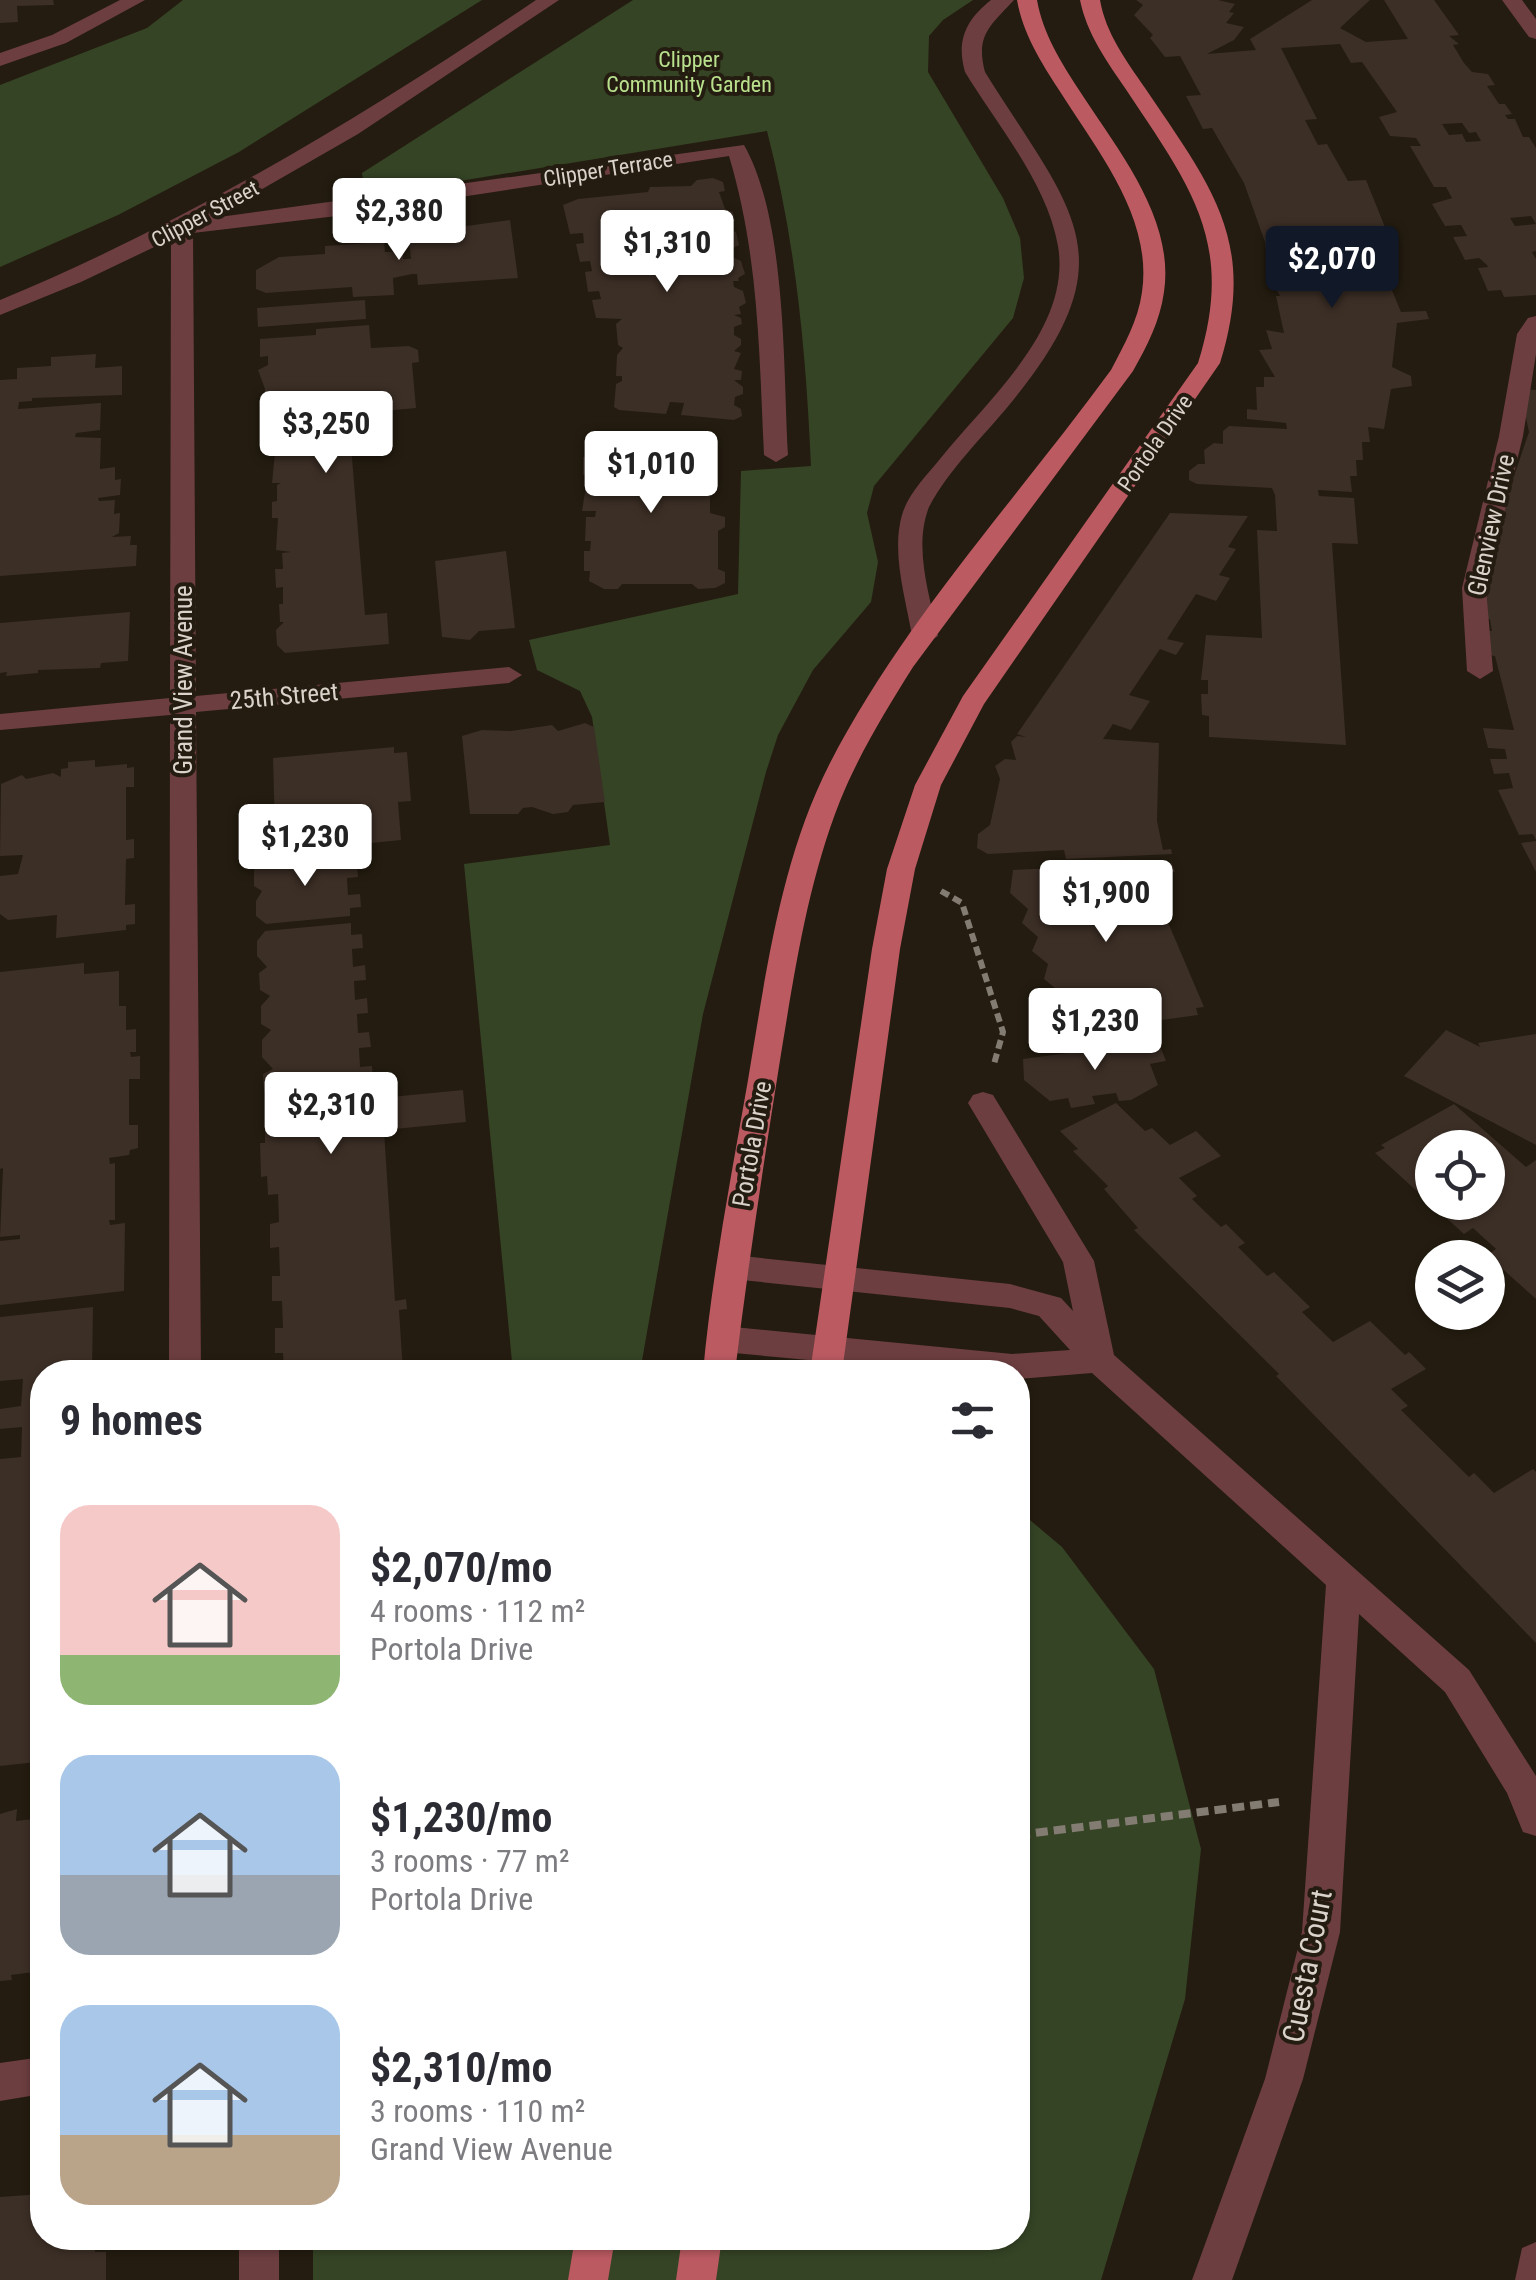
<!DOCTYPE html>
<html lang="en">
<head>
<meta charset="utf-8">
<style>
  :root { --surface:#fff; --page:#f2f2f3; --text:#2b2b33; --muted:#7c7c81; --accent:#111827 }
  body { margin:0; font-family:"Roboto Condensed",sans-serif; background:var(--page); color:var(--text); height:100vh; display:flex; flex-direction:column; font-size:38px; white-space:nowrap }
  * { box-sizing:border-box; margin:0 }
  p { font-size:32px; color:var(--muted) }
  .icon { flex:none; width:55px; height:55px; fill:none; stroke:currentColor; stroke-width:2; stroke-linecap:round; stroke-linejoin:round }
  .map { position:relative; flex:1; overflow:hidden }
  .drawer { position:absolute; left:30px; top:1360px; width:1000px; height:890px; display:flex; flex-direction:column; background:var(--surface); border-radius:40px; box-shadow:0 2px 8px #0004 }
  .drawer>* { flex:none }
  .buttons { position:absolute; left:1415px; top:1130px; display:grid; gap:20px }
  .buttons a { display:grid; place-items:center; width:90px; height:90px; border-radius:50%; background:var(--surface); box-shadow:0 2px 8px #0004; font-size:50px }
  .price { position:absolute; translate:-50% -85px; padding:0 22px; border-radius:10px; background:#fff; color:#222; font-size:32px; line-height:65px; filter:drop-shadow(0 2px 5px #0008) }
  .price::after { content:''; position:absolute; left:50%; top:60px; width:30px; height:22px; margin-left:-15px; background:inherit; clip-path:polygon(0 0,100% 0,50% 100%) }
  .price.current { background:var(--accent); color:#fff }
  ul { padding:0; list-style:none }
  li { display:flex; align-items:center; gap:30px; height:250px; padding:0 30px }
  li span { display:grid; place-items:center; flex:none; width:280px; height:200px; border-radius:30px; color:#555 }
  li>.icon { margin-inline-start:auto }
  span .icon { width:120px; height:120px; fill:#fffc; stroke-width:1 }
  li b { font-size:42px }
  h2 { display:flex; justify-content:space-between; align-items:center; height:120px; padding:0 30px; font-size:42px }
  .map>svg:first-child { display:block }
  .green { fill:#354425 }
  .building { fill:#3c2f26; fill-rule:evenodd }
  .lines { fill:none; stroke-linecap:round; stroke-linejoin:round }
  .path-far1 { stroke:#837c72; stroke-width:6; stroke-dasharray:9 5; stroke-linecap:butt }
  .path { stroke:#837c72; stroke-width:8; stroke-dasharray:12 6; stroke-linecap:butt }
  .minor { fill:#6d3e40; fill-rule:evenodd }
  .major { fill:#bc5a62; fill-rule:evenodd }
  .labels { text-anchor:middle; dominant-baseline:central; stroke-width:8; stroke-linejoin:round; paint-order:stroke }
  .far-park-label { font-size:22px; fill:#b9e18d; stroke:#241c10 }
  .far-street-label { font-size:22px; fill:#d9d3cb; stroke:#241c10 }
  .street-label { font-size:25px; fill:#d9d3cb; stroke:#241c10 }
  .near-street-label { font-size:30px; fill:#d9d3cb; stroke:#241c10 }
</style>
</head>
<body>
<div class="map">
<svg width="1536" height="2280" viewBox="0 0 1536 2280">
  <rect width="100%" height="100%" fill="#241c10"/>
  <g class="green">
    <path d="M 183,0 L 482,0 L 239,152 L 118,215 L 0,267 L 0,85 L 147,28 Z"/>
    <path d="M 633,0 L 973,0 L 943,20 L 929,36 L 928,72 L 1003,198 L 1020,238 L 1024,278 L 1013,318 L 874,486 L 867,513 L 878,562 L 871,602 L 813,670 L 778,735 L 766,772 L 703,1014 L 640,1372 L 513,1372 L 464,864 L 610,845 L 592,717 L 580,691 L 537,670 L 529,640 L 738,594 L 741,471 L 811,466 C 806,352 796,243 767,131 L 429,186 L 388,188 L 363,181 L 362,173 Z"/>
    <path d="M 1018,1510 L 1062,1547 L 1154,1669 L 1201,1849 L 1185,1999 L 1101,2280 L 313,2280 L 313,2238 L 1018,2238 Z"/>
  </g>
  <g class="building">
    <path d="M 0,0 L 53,0 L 54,5 L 17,6 L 18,22 L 0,23 Z"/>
    <path d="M 1136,0 L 1218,0 L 1235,4 L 1229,12 L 1234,13 L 1226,23 L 1244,27 L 1234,40 L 1207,54 L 1256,50 L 1250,39 L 1312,0 L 1370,0 L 1340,28 L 1366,42 L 1408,39 L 1384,0 L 1434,0 L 1459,35 L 1449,36 L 1459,44 L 1453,45 L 1464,63 L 1472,72 L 1488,74 L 1495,85 L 1487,86 L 1499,104 L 1505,104 L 1512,114 L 1505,115 L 1508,119 L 1515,119 L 1523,137 L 1529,137 L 1536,148 L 1536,224 L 1531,216 L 1510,218 L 1515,226 L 1536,224 L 1536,251 L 1532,252 L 1536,259 L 1536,295 L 1504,297 L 1501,290 L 1488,291 L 1478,268 L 1488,267 L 1487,265 L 1479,258 L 1465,260 L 1453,237 L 1467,236 L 1461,225 L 1445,226 L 1432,204 L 1452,198 L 1446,187 L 1434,187 L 1410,146 L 1421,146 L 1416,138 L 1390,136 L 1379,117 L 1397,112 L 1362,62 L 1351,63 L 1340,44 L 1281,48 L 1317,119 L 1305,120 L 1318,145 L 1327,144 L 1348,181 L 1366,180 L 1389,237 L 1381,237 L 1390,270 L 1384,271 L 1401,312 L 1426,311 L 1429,319 L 1397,323 L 1392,367 L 1411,376 L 1412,386 L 1391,389 L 1384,429 L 1368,427 L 1370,442 L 1362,442 L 1363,460 L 1356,460 L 1357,476 L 1350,476 L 1352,492 L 1318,490 L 1319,496 L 1354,498 L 1358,544 L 1332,543 L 1346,745 L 1209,737 L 1209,716 L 1202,715 L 1201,694 L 1208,694 L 1208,680 L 1201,680 L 1206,635 L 1262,638 L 1257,530 L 1277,531 L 1275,495 L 1272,488 L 1197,484 L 1189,480 L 1189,471 L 1198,464 L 1205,464 L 1204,450 L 1214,443 L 1223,444 L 1223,431 L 1229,426 L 1287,429 L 1286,423 L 1247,419 L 1247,409 L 1257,410 L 1256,387 L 1264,387 L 1264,377 L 1275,377 L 1259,350 L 1272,349 L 1266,330 L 1284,333 L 1276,296 L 1280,296 L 1269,276 L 1265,242 L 1244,183 L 1212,128 L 1203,129 L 1186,96 L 1201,95 L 1180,56 L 1165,57 L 1150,38 L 1153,35 L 1134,15 L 1143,5 ZM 1462,123 L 1469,133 L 1476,132 L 1481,141 L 1466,142 L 1462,134 L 1449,135 L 1442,124 Z"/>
    <path d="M 713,178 L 723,182 L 725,191 L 719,192 L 725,209 L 733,212 L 735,221 L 726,222 L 727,229 L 736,232 L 739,245 L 733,248 L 732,257 L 741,261 L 745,274 L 738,278 L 739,281 L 733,281 L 734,287 L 743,291 L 746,303 L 739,307 L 741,314 L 734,315 L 741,318 L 742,324 L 734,327 L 734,335 L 741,339 L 741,345 L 734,351 L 741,353 L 734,369 L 742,371 L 741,380 L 734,380 L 743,387 L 743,394 L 735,397 L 734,405 L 741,409 L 742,416 L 734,420 L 681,415 L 684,403 L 670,402 L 666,414 L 619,410 L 614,407 L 616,384 L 622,381 L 622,376 L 616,376 L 617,355 L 623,348 L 618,345 L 616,324 L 622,319 L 596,318 L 592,300 L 601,299 L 599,291 L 588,292 L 585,272 L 592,271 L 590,261 L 580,262 L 576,244 L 584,243 L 583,233 L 570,234 L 563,205 L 578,199 L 648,192 L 650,187 L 691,186 L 697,180 Z"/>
    <path d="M 510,220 L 518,278 L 418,285 L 417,274 L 412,274 L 393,278 L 394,295 L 353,297 L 352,287 L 266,293 L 256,289 L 256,270 L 279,257 L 325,254 L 325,246 L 384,242 L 385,252 L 403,251 L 403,259 L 411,259 L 408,234 Z"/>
    <path d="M 365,300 L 366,319 L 258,327 L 257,308 Z"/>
    <path d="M 369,325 L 371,348 L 409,346 L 418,350 L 419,362 L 412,363 L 416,408 L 373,412 L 376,444 L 351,446 L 365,615 L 387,613 L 389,644 L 285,653 L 277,645 L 276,630 L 284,622 L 280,622 L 279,604 L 283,604 L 283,587 L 276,588 L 275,569 L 283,569 L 282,553 L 291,552 L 276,550 L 278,518 L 272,518 L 272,502 L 277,501 L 277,485 L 281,483 L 272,483 L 275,452 L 264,452 L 265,389 L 258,370 L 268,365 L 268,356 L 260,357 L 260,339 L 316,335 L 316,329 Z"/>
    <path d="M 96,354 L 95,368 L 122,366 L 122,395 L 32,398 L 32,401 L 19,402 L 18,409 L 101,403 L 100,430 L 76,433 L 75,437 L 101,438 L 100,469 L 115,467 L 115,480 L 121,479 L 120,495 L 98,498 L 99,501 L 115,500 L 114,514 L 120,513 L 119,533 L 112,537 L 131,536 L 130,545 L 137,545 L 136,566 L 0,576 L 0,380 L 17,379 L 17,368 L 51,366 L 51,357 Z"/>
    <path d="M 1520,389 L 1536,390 L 1536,840 L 1533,834 L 1519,835 L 1498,790 L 1513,788 L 1509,773 L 1494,774 L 1490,759 L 1507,759 L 1505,749 L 1488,748 L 1483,728 L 1514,730 L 1495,656 L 1488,655 L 1485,631 L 1492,631 L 1490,619 L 1484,619 L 1481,595 L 1487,596 L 1488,552 L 1529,432 Z"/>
    <path d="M 687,441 L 706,441 L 717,448 L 717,457 L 710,460 L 710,513 L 725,517 L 725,527 L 718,531 L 718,569 L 725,572 L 725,583 L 715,588 L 698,589 L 692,584 L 622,584 L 618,589 L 604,589 L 589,581 L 590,571 L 584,571 L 584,551 L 590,551 L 591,541 L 585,541 L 586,517 L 595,517 L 596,511 L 582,511 L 588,474 L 583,475 L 583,457 L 589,457 L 589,449 L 601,442 L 616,442 L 620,446 L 687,446 Z"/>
    <path d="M 1170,513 L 1248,516 L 1228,547 L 1236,549 L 1219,575 L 1230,578 L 1216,601 L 1196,594 L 1167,639 L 1184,643 L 1176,655 L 1160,649 L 1129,695 L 1150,701 L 1131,730 L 1113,724 L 1103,739 L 1159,743 L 1157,821 L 1163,850 L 1171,849 L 1172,854 L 1066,859 L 1064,850 L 988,854 L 977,848 L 978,834 L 990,825 L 1000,779 L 995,766 L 1005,759 L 1016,760 L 1011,742 L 1017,736 L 1026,737 L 1017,734 Z"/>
    <path d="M 506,551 L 515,628 L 479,631 L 470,640 L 442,637 L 435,561 Z"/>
    <path d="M 130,612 L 128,661 L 101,663 L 100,668 L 38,670 L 38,673 L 6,676 L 7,672 L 0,673 L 0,623 Z"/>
    <path d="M 585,723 L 594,727 L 605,802 L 573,805 L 568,812 L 553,814 L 532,807 L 523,808 L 518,814 L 470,814 L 462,736 L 482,730 L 511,731 L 552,725 L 558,731 Z"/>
    <path d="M 394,747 L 394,753 L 407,752 L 411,801 L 398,802 L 401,840 L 362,844 L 359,806 L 346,807 L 347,818 L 275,830 L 273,758 Z"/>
    <path d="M 95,760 L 95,767 L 127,764 L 127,768 L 134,767 L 134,787 L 126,787 L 126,840 L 134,839 L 134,858 L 126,859 L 125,905 L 135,904 L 135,924 L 126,925 L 126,930 L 56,938 L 57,915 L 8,920 L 0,914 L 0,876 L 18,874 L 23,855 L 0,856 L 1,784 L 22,775 L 26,779 L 53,773 L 61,777 L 61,769 L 68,768 L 68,762 Z"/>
    <path d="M 1536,841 L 1536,872 L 1521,843 Z"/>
    <path d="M 344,854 L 345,865 L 357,864 L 358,877 L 347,878 L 348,895 L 360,894 L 361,907 L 350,908 L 350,916 L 266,924 L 256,916 L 256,901 L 262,891 L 254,886 L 254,870 L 261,862 Z"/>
    <path d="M 1172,863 L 1175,872 L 1147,873 L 1204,1007 L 1196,1008 L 1198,1015 L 1075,1032 L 1055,1014 L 1061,993 L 1044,979 L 1048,964 L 1032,951 L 1038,937 L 1022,923 L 1028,909 L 1010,893 L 1013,870 Z"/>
    <path d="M 351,923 L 351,935 L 362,934 L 363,948 L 352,949 L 353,967 L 365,965 L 366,980 L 354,981 L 355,1000 L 367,998 L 368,1013 L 357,1014 L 358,1033 L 369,1032 L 371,1047 L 359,1048 L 360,1067 L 372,1066 L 373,1082 L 361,1083 L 361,1088 L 369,1088 L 370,1099 L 463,1090 L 466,1122 L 384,1130 L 395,1301 L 406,1299 L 407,1309 L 399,1310 L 403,1372 L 284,1372 L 283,1353 L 275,1353 L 275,1328 L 283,1328 L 282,1301 L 272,1301 L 272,1276 L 280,1276 L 279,1247 L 270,1248 L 270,1224 L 279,1222 L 278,1194 L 268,1195 L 267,1176 L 261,1177 L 260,1143 L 265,1143 L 265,1125 L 273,1123 L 272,1097 L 264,1091 L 263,1074 L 273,1069 L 262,1057 L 262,1040 L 271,1030 L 261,1024 L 261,1006 L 270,996 L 260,990 L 259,973 L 267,967 L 257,956 L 257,941 L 265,931 Z"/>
    <path d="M 84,963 L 84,974 L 119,971 L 119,1006 L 126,1006 L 126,1030 L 136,1029 L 136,1052 L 130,1052 L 131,1057 L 140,1056 L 140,1079 L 129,1079 L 129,1125 L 138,1125 L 138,1148 L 130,1150 L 129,1155 L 109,1158 L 110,1164 L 115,1163 L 115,1220 L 109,1220 L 110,1225 L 125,1223 L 124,1291 L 0,1305 L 0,1241 L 20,1239 L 20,1235 L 0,1237 L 3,1168 L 0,1169 L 0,972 Z"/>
    <path d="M 1446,1030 L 1480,1047 L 1478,1043 L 1536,1034 L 1536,1145 L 1404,1076 Z"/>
    <path d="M 1158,1041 L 1166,1061 L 1150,1064 L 1158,1085 L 1131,1100 L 1119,1101 L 1116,1093 L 1092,1096 L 1095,1104 L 1071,1108 L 1068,1098 L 1050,1101 L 1024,1080 L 1023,1059 Z"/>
    <path d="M 1116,1103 L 1145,1131 L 1152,1128 L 1170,1145 L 1196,1131 L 1221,1156 L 1179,1178 L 1197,1196 L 1192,1199 L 1221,1227 L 1226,1224 L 1245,1243 L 1238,1247 L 1267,1276 L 1274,1272 L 1310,1307 L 1302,1312 L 1333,1342 L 1370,1321 L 1405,1355 L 1409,1352 L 1426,1369 L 1391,1389 L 1408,1406 L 1401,1410 L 1469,1477 L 1474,1473 L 1494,1493 L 1533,1469 L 1536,1472 L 1536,1643 L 1276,1376 L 1279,1374 L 1134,1230 L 1138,1228 L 1104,1189 L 1108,1186 L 1073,1151 L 1078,1149 L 1060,1131 Z"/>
    <path d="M 1454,1104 L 1526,1167 L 1536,1160 L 1536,1299 L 1487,1255 L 1496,1249 L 1473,1228 L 1464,1234 L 1375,1153 L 1385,1148 L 1381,1145 ZM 1432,1148 L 1488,1148 L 1488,1202 L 1432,1202 Z"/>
    <path d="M 93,1307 L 92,1372 L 42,1372 L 42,1749 L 37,1750 L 37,1762 L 0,1766 L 0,1459 L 21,1457 L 22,1427 L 0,1429 L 0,1409 L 21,1406 L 23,1379 L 0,1381 L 0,1317 Z"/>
    <path d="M 17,1809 L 16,1821 L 42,1818 L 42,1971 L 11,1975 L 12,1980 L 0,1981 L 0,1814 Z"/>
    <path d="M 42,2194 L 42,2238 L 95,2238 L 95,2252 L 106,2252 L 106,2280 L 0,2280 L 0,2197 Z"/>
  </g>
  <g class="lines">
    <path class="path-far1" d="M 941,891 L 962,903 L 1003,1032 L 994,1064"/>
    <path class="path" d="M 1018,1835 L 1279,1802"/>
    <g class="minor">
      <path d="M 120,0 L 145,0 L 66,43 L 0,66 L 0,53 L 52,35 Z"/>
      <path d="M 536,0 L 559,0 L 358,134 L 212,218 L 744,145 C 787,221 783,367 788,455 L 776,462 L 764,455 C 759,352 759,256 729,156 L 337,216 L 193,233 L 196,696 L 509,667 L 522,675 L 509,683 L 196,712 L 201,1372 L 169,1372 L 170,715 L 0,730 L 0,714 L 170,698 L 171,239 L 81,282 L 0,315 L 0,300 C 191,221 365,115 536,0 Z"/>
      <path d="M 991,0 L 1014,0 C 991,25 975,35 985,72 C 1072,212 1132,256 1010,404 C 983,437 949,469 929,507 C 913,547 930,596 938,636 L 925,644 L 912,636 C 906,599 891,553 902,515 C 908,494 926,476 940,459 C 986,401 1072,329 1058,246 C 1047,183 997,125 965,72 C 956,40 966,20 991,0 Z"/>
      <path d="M 1502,0 L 1522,0 L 1536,19 L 1536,39 L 1529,37 Z"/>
      <path d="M 1536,316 L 1536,354 L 1523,436 L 1486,588 L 1493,671 L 1480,679 L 1467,671 L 1462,588 L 1499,436 L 1517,334 L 1528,318 Z"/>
      <path d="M 983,1092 L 993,1095 L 1094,1261 L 1114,1355 L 1469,1670 L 1536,1776 L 1536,1836 L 1523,1832 L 1507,1793 L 1445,1692 L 1359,1614 L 1340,1932 L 1303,2079 L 1232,2280 L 1192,2280 L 1265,2079 L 1302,1932 L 1326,1585 L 1092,1373 L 1018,1379 L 1018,1372 L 938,1372 L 723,1352 L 712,1348 L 707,1339 L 712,1330 L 723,1326 L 1012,1354 L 1070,1350 L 1039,1316 L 1010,1308 L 732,1279 L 721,1276 L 716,1267 L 721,1258 L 732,1255 L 1010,1284 L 1061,1298 L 1073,1311 L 1063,1262 L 968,1103 L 973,1095 Z"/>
      <path d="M 42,2057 L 42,2094 L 0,2101 L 0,2063 Z"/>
      <rect x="239" y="2238" width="40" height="42"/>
      <path d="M 1536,2242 L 1536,2280 L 1515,2280 L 1522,2248 Z"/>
    </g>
    <g class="major">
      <path d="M 1017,0 L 1037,0 C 1043,34 1061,62 1079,90 C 1117,149 1175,218 1164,292 C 1160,321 1147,346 1133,371 L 913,667 C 886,710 859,754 840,801 C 808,882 795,969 781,1054 C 764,1160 748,1266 735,1372 L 703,1372 C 712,1275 731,1177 748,1080 C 766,974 780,862 829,765 C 903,621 1016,500 1111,370 C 1124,345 1138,321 1142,292 C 1153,217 1096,149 1059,90 C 1041,62 1023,34 1017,0 Z"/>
      <path d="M 1080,0 L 1100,0 C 1106,34 1126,60 1145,88 C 1211,186 1258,241 1220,363 L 984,704 L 941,785 L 915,869 L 900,949 L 842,1372 L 810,1372 L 872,949 L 887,869 L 915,785 L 963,696 L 1198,363 C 1236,242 1190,186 1125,88 C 1106,60 1087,34 1080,0 Z"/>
      <path d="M 575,2238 L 615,2238 L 608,2280 L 568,2280 Z"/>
      <path d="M 682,2238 L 722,2238 L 716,2280 L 676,2280 Z"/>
    </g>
  </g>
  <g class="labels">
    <g class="far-park-label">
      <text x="689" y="59">Clipper<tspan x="689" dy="25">Community Garden</tspan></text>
    </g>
    <g class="far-street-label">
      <text transform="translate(608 169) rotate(-9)">Clipper Terrace</text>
      <text transform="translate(205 214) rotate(-28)">Clipper Street</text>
      <text transform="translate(1155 443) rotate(-55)">Portola Drive</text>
    </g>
    <g class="street-label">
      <text transform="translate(1491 525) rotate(-78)">Glenview Drive</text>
      <text transform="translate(183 680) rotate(-90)">Grand View Avenue</text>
      <text transform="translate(284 696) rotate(-5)">25th Street</text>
      <text transform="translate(752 1144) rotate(-80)">Portola Drive</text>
    </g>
    <g class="near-street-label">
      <text transform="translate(1307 1966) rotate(-79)">Cuesta Court</text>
    </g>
  </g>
</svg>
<div class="buttons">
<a><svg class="icon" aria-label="locate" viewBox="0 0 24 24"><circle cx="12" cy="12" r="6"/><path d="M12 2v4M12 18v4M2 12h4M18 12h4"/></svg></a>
<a><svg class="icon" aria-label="layers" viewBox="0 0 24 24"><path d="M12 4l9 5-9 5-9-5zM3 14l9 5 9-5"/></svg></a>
</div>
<b class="price" style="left:399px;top:263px">$2,380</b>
<b class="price" style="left:667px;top:295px">$1,310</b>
<b class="price current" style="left:1332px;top:311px">$2,070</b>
<b class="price" style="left:326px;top:476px">$3,250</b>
<b class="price" style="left:651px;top:516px">$1,010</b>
<b class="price" style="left:305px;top:889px">$1,230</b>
<b class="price" style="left:1106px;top:945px">$1,900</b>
<b class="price" style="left:1095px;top:1073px">$1,230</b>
<b class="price" style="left:331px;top:1157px">$2,310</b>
<section class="drawer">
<h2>9 homes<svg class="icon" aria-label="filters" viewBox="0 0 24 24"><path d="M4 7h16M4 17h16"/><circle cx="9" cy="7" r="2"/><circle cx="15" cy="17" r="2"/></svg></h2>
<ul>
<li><span style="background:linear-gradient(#f6c9c9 75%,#8fb573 0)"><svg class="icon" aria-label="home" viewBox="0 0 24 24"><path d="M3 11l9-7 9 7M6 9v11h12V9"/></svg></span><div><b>$2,070/mo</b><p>4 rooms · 112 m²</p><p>Portola Drive</p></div></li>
<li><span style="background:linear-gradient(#a9c7e8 60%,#9aa5b1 0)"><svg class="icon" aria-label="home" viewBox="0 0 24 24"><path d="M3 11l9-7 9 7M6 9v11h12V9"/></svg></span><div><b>$1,230/mo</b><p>3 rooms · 77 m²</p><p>Portola Drive</p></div></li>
<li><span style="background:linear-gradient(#a9c7e8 65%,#b9a48a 0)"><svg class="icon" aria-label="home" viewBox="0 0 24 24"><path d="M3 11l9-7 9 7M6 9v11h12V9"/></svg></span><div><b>$2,310/mo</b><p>3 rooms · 110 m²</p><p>Grand View Avenue</p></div></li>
</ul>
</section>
</div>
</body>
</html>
